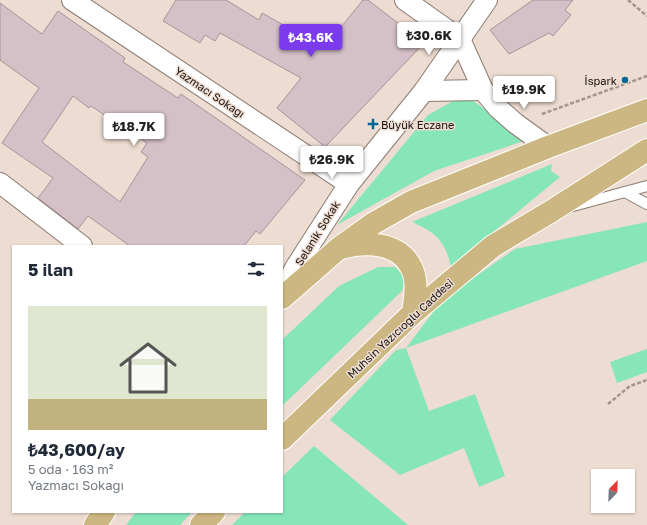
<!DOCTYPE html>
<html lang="tr">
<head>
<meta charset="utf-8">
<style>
  :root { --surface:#fff; --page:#f2f2f3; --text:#1f2937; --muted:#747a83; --accent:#7c3aed }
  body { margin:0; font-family:"Golos Text",sans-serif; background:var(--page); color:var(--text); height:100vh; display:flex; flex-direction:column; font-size:15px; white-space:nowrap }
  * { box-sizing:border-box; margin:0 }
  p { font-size:13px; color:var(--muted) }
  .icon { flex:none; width:22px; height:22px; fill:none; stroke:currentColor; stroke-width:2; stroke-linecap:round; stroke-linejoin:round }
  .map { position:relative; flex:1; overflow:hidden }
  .sheet { position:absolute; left:12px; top:245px; width:271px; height:268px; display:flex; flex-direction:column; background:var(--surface); border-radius:0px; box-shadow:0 1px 3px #0004 }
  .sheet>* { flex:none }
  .needle { width:26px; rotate:23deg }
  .controls { position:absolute; left:591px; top:469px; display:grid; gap:8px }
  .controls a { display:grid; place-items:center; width:44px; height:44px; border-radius:0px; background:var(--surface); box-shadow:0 1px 3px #0004; font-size:20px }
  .price { position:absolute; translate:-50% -34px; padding:0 9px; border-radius:4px; background:#fff; color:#222; font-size:13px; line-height:26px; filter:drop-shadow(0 1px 2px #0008) }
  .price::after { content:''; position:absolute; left:50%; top:24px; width:12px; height:9px; margin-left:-6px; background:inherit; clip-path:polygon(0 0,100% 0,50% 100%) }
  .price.on { background:var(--accent); color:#fff }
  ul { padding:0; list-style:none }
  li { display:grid; align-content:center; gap:8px; height:212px; padding:0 16px }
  li span { display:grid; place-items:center; height:124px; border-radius:0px; color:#555 }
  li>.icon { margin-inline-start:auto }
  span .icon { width:72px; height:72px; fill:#fffc; stroke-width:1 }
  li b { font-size:17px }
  h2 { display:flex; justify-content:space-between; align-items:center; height:48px; padding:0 16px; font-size:17px }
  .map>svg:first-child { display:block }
  .green { fill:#86e6b8 }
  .building { fill:#d4c0c6; stroke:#a69499; fill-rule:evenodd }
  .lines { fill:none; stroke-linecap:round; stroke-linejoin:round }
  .lane-casing { stroke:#8a7c71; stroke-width:12 }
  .street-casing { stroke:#8a7c71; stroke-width:22 }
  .primary-casing { stroke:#fff; stroke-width:24 }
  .path { stroke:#a2958c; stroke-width:2.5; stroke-dasharray:4 2; stroke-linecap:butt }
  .lane { stroke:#fff; stroke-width:10 }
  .street { stroke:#fff; stroke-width:20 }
  .primary { stroke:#ccb782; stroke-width:22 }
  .poi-dot { fill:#046897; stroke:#eddcd1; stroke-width:1.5 }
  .labels { text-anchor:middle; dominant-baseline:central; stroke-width:3; stroke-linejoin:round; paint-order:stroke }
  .poi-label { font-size:11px; fill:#17110e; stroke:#eddcd1; text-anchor:end }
  .street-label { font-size:11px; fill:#17110e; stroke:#eddcd1 }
</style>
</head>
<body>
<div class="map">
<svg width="647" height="525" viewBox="0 0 647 525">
  <rect width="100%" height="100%" fill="#eddcd1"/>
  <g class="green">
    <path d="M 455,100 L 472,100 L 527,140 L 434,171 L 337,225 L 428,115 Z"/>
    <path d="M 552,164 L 551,171 L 560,177 L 451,267 C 445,240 436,233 412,222 Z"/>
    <path d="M 647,222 L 647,261 L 406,348 L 429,411 L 475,394 L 505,476 L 479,487 L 464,448 L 400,475 L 330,420 L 396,350 L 406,348 L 443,299 L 515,249 Z"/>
    <path d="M 378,267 L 395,267 L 406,277 L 402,291 L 282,406 L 282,340 L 339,286 Z"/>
    <path d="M 647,349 L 647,372 L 617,383 L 610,362 Z"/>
    <path d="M 314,446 L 408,525 L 232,525 L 245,512 L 282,512 L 282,477 Z"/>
    <path d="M 136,512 L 192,512 L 180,525 L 126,525 Z"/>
  </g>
  <g class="building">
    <path d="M 176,0 L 226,0 L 259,20 L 262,13 L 324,48 L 363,0 L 368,0 L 424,43 L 325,147 L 277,108 L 301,78 L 220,33 L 215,41 L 205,35 L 200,43 L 163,21 Z"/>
    <path d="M 533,0 L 573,0 L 565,10 L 571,15 L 553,36 L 549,33 L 509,54 L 490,30 Z"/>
    <path d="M 0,3 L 42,34 L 58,11 L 125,58 L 123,62 L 178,98 L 181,94 L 305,180 L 260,234 L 256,231 L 244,246 L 130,246 L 88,216 L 78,229 L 38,198 L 53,178 L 2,143 L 39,88 L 0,60 ZM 73,96 L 89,108 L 91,106 L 147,143 L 141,152 L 148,157 L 120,202 L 42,142 Z"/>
  </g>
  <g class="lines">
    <g class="lane-casing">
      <g id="lane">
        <path d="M 625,192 L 647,204"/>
        <path d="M 573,206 L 647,186"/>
      </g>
    </g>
    <g class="street-casing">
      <g id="street">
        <path d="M 72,0 L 349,184"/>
        <path d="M 405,0 L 460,39 L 483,90 L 498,108 L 515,123 L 548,147"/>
        <path d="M 424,91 L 483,90"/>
        <path d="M 0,183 L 82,246"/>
        <path d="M 282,296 L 295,268 L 349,184 L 424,91 L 487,0"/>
      </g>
    </g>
    <g class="primary-casing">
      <g id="primary">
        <path d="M 341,248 C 366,241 400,242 412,269 C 418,282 415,299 413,313"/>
        <path d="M 282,298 L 339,248 L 374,223 L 411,202 L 548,147 L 647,110"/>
        <path d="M 282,439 L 413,313 L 493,246 L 550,212 L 647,150"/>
        <path d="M 95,525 L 104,512"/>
        <path d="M 201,525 L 214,512"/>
      </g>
    </g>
    <g class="path">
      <path d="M 628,0 L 647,16"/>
      <path d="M 542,114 L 647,76"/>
      <path d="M 608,404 L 630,386 L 647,380"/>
    </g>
    <use href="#lane" class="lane"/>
    <use href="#street" class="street"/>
    <use href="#primary" class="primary"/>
  </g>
  <g class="poi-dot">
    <circle cx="625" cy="80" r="4"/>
    <path d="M371 118h4v4h4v4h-4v4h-4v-4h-4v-4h4z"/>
  </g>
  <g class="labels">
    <g class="poi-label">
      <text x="617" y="80">İspark</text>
      <text x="381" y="124" text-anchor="start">Büyük Eczane</text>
    </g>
    <g class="street-label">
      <text transform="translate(210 92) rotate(34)">Yazmacı Sokağı</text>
      <text transform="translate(317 233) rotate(-58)">Selanik Sokak</text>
      <text transform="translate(400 328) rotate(-43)">Muhsin Yazıcıoğlu Caddesi</text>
    </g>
  </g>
</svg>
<div class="controls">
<a><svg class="needle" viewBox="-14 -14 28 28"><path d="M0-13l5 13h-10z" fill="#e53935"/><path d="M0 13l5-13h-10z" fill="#747a83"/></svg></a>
</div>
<b class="price" style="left:429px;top:56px">₺30.6K</b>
<b class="price on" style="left:311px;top:58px">₺43.6K</b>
<b class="price" style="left:524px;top:110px">₺19.9K</b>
<b class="price" style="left:134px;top:147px">₺18.7K</b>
<b class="price" style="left:332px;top:180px">₺26.9K</b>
<section class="sheet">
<h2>5 ilan<svg class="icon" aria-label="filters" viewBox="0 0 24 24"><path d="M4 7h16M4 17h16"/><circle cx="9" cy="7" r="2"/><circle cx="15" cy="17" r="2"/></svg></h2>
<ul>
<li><span style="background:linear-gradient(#dfe7d0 75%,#c2b280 0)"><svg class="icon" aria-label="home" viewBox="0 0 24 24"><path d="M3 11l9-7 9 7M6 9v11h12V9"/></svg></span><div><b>₺43,600/ay</b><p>5 oda · 163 m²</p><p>Yazmacı Sokağı</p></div></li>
</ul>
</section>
</div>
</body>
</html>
